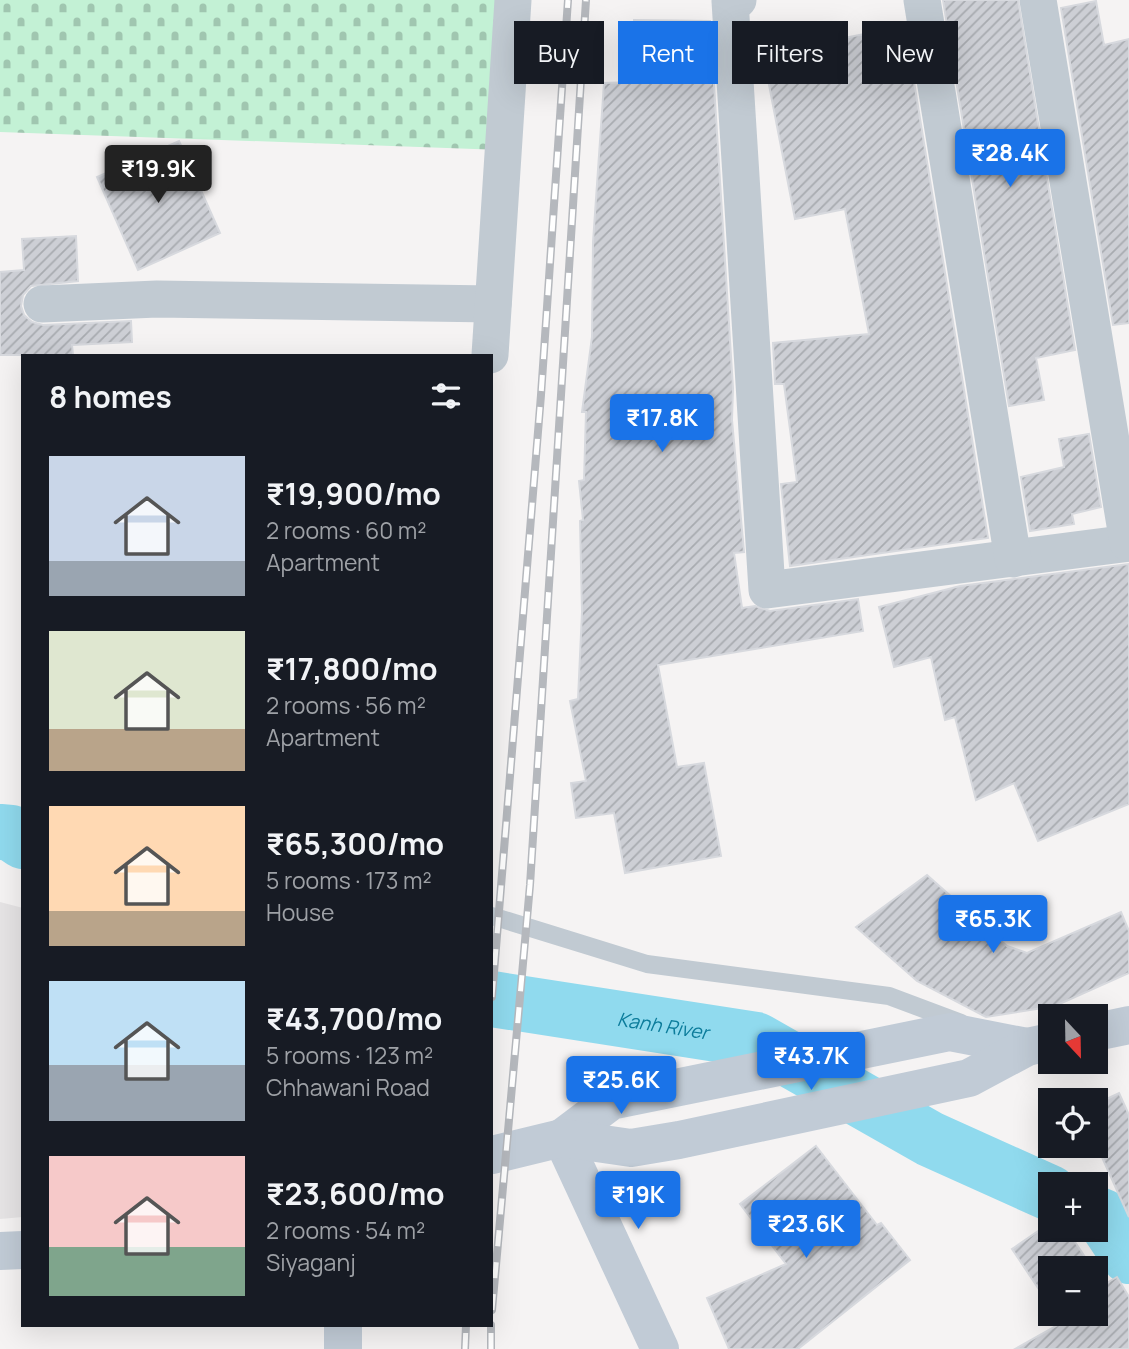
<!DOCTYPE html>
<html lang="en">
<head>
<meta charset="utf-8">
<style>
  :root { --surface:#171b24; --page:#242831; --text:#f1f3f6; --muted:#9ea1a6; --accent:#1a73e8 }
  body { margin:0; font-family:Manrope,sans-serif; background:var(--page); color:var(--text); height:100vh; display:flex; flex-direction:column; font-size:26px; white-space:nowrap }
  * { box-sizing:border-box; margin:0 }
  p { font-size:23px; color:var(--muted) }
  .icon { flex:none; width:38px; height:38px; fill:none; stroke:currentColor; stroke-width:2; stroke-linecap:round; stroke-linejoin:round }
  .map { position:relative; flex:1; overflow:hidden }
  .sheet { position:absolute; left:21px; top:354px; width:472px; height:973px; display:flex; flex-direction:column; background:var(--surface); border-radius:0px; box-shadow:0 7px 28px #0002 }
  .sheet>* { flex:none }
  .top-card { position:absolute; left:514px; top:21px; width:509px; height:63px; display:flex; gap:14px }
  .needle { width:46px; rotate:158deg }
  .fabs { position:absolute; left:1038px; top:1004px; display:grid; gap:14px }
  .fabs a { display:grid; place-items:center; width:70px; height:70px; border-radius:0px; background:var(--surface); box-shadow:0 7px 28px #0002; font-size:35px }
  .price { position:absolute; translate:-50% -60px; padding:0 16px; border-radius:7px; background:var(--accent); color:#fff; font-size:23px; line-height:46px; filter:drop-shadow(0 2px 4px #0008) }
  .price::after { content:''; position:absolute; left:50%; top:42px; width:21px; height:16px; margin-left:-10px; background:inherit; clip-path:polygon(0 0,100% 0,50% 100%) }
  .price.active { background:#222; color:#fff }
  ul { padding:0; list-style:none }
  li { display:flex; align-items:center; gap:21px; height:175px; padding:0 28px }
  li span { display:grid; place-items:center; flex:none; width:196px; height:140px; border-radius:0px; color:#555 }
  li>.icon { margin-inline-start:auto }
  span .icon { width:84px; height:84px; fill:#fffc; stroke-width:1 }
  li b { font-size:30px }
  h2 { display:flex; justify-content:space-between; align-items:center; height:84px; padding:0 28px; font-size:30px }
  .tag { padding:0 24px; border-radius:0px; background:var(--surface); box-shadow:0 7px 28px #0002; font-size:24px; line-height:63px }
  .tag.active { background:var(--accent); color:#fff }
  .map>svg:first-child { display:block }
  .education { fill:#e6e4e5 }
  .cemetery { fill:url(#cemetery-stones) }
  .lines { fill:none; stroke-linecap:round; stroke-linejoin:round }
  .river { stroke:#90daee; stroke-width:56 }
  .building { fill:url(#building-hatch); stroke:#d7d9de; stroke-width:2 }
  .lane { stroke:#c1cad2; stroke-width:18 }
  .street { stroke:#c1cad2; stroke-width:37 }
  .secondary { stroke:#c1cbd6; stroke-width:38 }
  .rail-casing { stroke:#b5b8bd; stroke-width:8 }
  .rail { stroke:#fff; stroke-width:5; stroke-dasharray:16; stroke-linecap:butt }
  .labels { text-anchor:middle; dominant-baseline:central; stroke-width:7; stroke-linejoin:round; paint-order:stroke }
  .water-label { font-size:19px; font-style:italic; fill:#0c7c9b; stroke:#fff }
</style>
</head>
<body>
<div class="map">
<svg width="1129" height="1349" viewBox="0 0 1129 1349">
  <defs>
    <pattern id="cemetery-stones" width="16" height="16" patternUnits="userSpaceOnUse" patternTransform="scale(1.75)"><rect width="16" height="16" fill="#c3f1d5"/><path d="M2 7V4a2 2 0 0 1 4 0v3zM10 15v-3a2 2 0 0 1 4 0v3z" fill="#a0c6b0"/></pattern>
    <pattern id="building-hatch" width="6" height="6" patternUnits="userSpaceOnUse" patternTransform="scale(1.75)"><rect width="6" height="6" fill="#cdcfd5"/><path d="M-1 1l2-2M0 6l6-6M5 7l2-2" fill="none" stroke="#a8abb0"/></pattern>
  </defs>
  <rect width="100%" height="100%" fill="#f5f3f3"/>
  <path class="education" d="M 0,902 L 23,908 L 23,1217 L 0,1219 Z"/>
  <path class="cemetery" d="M 0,0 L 513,0 L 502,150 L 0,132 Z"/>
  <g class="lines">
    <g class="river">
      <path d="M 0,832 L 11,833 L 23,841"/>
      <path id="s1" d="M 492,999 L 756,1040 L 930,1139 L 1050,1193"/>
      <path d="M 1096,1214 L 1103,1217 L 1129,1256"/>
    </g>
  </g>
  <g class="building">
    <path d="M 943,0 L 1018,0 L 1075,350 L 1036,358 L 1044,400 L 1009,406 Z"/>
    <path d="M 1096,1 L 1104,45 L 1129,39 L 1129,323 L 1113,325 L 1061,8 Z"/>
    <path d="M 634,20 L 710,21 L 733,388 L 732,420 L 744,552 L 734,553 L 742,608 L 755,606 L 770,611 L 858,599 L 863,631 L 658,665 L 677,767 L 704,763 L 721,856 L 625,873 L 614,813 L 576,818 L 571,783 L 586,781 L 570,701 L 578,699 L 582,612 L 580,521 L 583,520 L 579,481 L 584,480 L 586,412 L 582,412 L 592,337 L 593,242 L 604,83 L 633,82 Z"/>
    <path d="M 905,26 L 988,538 L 790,566 L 781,484 L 797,482 L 784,384 L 775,384 L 773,343 L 869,334 L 845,209 L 795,219 L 763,54 Z"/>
    <path d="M 179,141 L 220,233 L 138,270 L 97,177 Z"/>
    <path d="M 76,236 L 78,281 L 31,286 L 23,295 L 21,306 L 24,315 L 32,322 L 43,325 L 131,321 L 132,342 L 72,345 L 73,355 L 0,355 L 0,272 L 24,270 L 22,239 Z"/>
    <path d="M 1089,434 L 1101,507 L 1072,514 L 1074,524 L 1030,531 L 1021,477 L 1064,467 L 1059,439 Z"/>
    <path d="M 1129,564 L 1129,804 L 1038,841 L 1014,783 L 976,800 L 955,717 L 945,720 L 931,657 L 894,667 L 879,607 L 960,586 Z"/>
    <path d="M 927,875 L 1007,946 L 1027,953 L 1121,912 L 1129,931 L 1129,973 L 1055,1006 L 986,1017 L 917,981 L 856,927 Z"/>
    <path d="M 1119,1093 L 1129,1115 L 1129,1217 L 1096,1144 L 1096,1104 Z"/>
    <path d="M 816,1146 L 877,1225 L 881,1223 L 910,1260 L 798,1349 L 729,1349 L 707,1298 L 786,1264 L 740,1204 Z"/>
    <path d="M 1050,1223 L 1050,1230 L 1067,1230 L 1093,1269 L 1050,1269 L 1050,1306 L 1012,1249 Z"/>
    <path d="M 1096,1273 L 1103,1285 L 1117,1277 L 1129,1297 L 1129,1349 L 1015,1349 L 1061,1323 L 1056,1314 L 1096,1314 Z"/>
  </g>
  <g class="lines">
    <path class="lane" d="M 492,916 L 647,964 L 889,996 L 961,1023"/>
    <g class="street">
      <path d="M 738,0 L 730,1 L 767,590 L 1129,543"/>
      <path d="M 922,0 L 1013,559"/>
      <path d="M 1038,0 L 1128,543"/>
      <path d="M 42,304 L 157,299 L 493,304"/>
      <path d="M 490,355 L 513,0"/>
    </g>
    <g class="secondary">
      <path d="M 1096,1032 L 1129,1025"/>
      <path d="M 562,1138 L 611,1101 L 950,1032 L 1027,1047"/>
      <path d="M 562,1138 L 660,1349"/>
      <path d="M 492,1155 L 562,1138 L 631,1148 L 679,1140 L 969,1078 L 1027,1047 L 1050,1042"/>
      <path d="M 0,1251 L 23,1250"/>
      <path d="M 343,1349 L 343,1325"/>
    </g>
    <g class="rail-casing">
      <g id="rail">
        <path d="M 492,997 L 541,395 L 568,0"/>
        <path d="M 492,1310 L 530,885 L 586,0"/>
        <path d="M 465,1349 L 466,1325"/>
        <path d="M 491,1349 L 491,1325"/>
      </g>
    </g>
    <use href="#rail" class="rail"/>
  </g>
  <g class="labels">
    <g class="water-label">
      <text stroke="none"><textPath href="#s1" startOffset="173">Kanh River</textPath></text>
    </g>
  </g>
</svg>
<div class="fabs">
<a><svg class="needle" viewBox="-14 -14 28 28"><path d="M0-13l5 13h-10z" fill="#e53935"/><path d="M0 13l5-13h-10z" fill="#9ea1a6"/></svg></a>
<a><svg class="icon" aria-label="locate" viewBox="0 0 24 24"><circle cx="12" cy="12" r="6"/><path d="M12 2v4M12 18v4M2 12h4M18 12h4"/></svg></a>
<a>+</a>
<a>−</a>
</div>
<b class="price" style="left:1010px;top:189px">₹28.4K</b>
<b class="price active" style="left:158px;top:205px">₹19.9K</b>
<b class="price" style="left:662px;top:454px">₹17.8K</b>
<b class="price" style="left:993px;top:955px">₹65.3K</b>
<b class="price" style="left:811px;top:1092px">₹43.7K</b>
<b class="price" style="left:621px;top:1116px">₹25.6K</b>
<b class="price" style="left:638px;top:1231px">₹19K</b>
<b class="price" style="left:806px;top:1260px">₹23.6K</b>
<div class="top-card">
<a class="tag">Buy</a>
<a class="tag active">Rent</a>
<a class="tag">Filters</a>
<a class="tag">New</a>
</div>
<section class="sheet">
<h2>8 homes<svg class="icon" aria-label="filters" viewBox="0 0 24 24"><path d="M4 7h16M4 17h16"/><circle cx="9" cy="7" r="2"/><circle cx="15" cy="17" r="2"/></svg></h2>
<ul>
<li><span style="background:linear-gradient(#c9d6e8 75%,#9aa5b1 0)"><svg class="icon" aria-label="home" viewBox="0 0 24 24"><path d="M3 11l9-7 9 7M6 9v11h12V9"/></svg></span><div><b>₹19,900/mo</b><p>2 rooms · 60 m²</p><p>Apartment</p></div></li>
<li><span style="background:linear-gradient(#dfe7d0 70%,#b9a48a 0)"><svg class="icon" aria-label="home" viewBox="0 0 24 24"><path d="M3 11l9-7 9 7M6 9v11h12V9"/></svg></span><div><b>₹17,800/mo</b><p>2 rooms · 56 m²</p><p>Apartment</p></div></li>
<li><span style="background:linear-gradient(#ffd9b3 75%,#b9a48a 0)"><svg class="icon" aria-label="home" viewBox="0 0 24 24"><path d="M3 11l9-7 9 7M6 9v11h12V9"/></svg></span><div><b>₹65,300/mo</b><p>5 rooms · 173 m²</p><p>House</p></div></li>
<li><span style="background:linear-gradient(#bfe0f5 60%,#9aa5b1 0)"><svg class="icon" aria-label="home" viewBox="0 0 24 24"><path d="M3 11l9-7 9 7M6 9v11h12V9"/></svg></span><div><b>₹43,700/mo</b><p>5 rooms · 123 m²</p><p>Chhawani Road</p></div></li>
<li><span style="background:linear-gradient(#f6c9c9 65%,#7fa58c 0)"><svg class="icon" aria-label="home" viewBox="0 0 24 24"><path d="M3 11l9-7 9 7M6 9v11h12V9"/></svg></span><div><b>₹23,600/mo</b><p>2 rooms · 54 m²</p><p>Siyaganj</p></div></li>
</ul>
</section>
</div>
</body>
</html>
